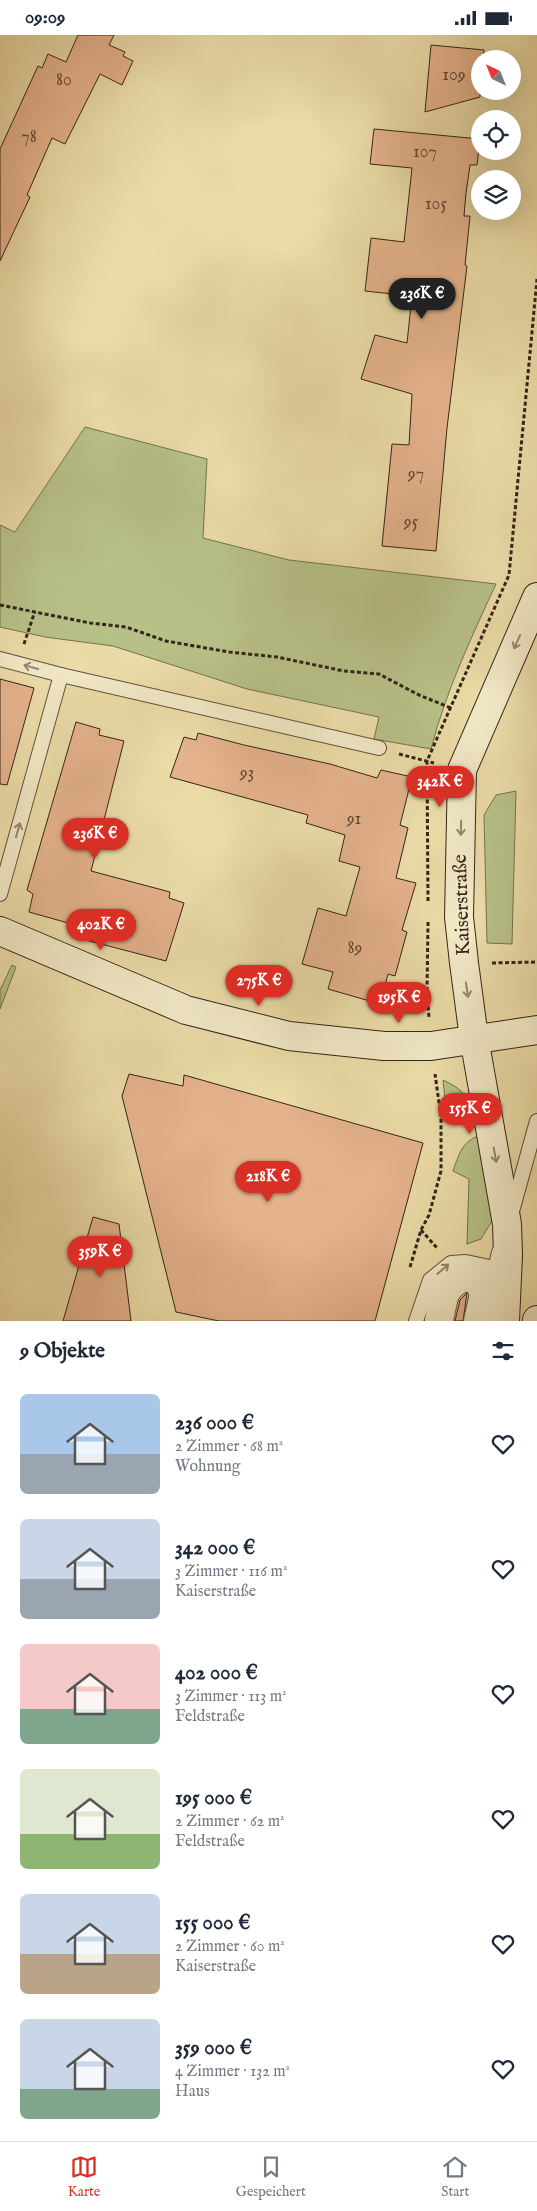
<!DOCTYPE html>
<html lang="de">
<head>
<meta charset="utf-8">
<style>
  :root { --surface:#fff; --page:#f2f2f3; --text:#1f2937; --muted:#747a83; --line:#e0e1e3; --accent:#d93025 }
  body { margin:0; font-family:"IM FELL English",serif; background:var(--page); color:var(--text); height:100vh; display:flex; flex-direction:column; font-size:19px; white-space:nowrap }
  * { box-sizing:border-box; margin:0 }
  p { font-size:16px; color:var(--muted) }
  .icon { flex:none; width:28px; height:28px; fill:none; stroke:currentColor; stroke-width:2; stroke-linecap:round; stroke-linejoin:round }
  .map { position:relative; height:1286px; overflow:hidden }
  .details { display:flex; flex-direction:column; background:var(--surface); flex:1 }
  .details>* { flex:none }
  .needle { width:32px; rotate:317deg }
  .controls { position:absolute; left:471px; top:15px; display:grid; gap:10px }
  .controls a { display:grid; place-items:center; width:50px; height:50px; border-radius:50%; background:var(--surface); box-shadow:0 5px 20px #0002; font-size:25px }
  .price { position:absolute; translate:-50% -42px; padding:0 11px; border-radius:18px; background:var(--accent); color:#fff; font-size:16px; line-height:32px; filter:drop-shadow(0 1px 2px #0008) }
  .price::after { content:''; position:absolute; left:50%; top:30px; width:15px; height:11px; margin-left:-8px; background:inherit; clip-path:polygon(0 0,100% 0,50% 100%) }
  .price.on { background:#222; color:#fff }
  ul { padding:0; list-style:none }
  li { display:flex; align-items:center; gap:15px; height:125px; padding:0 20px }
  li span { display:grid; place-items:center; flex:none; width:140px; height:100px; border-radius:8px; color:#555 }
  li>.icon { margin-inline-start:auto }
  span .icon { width:60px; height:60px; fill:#fffc; stroke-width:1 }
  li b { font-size:21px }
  h2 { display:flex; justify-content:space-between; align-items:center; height:60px; padding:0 20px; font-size:21px }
  .status { display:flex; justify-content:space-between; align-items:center; height:35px; padding:0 25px; background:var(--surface); direction:ltr }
  .status svg { height:14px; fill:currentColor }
  .menu { display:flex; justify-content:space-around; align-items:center; height:70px; border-top:1px solid var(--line); background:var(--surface); font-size:14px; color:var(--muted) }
  .menu a { display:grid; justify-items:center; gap:2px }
  .menu .on { color:var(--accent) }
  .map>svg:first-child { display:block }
  .green { fill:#b7c087; stroke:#767250 }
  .building { fill:#e4b28b; stroke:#352419 }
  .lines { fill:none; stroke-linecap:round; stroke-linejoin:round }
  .lane-casing { stroke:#62523c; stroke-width:16 }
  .street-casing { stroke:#62523c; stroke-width:30 }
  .secondary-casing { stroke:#352419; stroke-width:30 }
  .path { stroke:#352419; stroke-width:3; stroke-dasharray:4 2.5; stroke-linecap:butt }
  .lane { stroke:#f1e8c6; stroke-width:14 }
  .street { stroke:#f1e8c6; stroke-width:28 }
  .secondary { stroke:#f1e8c6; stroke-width:28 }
  .oneway { stroke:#938670 }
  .labels { text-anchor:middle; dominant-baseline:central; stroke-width:4; stroke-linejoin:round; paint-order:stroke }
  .number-label { font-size:18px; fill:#614836 }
  .street-label { font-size:20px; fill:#352419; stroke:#f1e8c6 }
</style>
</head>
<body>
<div class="status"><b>09:09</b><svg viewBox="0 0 49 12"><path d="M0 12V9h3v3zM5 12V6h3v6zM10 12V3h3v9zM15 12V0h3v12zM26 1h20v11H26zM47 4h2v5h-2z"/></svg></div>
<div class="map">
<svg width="537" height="1286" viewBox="0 0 537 1286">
  <rect width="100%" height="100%" fill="#eadba7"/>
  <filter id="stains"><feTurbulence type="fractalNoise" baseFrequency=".004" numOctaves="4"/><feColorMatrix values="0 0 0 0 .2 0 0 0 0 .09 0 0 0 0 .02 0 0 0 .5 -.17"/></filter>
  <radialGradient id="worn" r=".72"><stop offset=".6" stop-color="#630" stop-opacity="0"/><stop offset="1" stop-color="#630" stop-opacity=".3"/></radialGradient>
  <g class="green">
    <path d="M 85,392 L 207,424 L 203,503 L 289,525 L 496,549 C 471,603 446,656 431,714 L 374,704 L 379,682 L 247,654 L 113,611 L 45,602 L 0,592 L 0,490 L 15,497 Z"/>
    <path d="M 516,756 L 512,909 L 487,908 L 484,780 L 496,760 Z"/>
    <path d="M 12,930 L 16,932 L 0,974 L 0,955 Z"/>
    <path d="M 443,1045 C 458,1052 466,1058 473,1073 L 446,1072 Z"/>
    <path d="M 482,1100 L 494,1171 L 492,1186 L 481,1204 L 467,1209 L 469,1144 L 453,1136 C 459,1119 463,1104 482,1100 Z"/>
  </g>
  <g class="building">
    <path d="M 78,0 L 114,0 L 109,10 L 125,17 L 123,21 L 133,26 L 122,50 L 100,39 L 65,109 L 52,103 L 27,160 L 30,162 L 0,226 L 0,114 L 38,31 L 42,33 L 48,19 L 66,27 Z"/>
    <path d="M 431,10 L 484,15 L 483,24 L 480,24 L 480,62 L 425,77 Z"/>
    <path d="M 374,94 L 480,104 L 477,130 L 470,130 L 466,158 L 464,181 L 470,181 L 465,230 L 467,231 L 447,393 L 436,516 L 382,511 L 392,409 L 409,410 L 412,359 L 361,344 L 375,300 L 407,308 L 412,261 L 365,256 L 371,203 L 404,207 L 412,133 L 370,129 Z"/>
    <path d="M 0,644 L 34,653 L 7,750 L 0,749 Z"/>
    <path d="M 76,687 L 100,694 L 99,700 L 124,706 L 91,836 L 170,857 L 169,863 L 184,868 L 166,926 L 82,904 L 86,893 L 29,877 L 33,859 L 27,855 Z"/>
    <path d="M 198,698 L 244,710 L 330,729 L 377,743 L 381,735 L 412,742 L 400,790 L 408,793 L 396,843 L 416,848 L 402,895 L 407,897 L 395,941 L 388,939 L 380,969 L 328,954 L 333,937 L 302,929 L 318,873 L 346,881 L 360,832 L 339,826 L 345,800 L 306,788 L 308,780 L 170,742 L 184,702 L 196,705 Z"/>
    <path d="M 129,1039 L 183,1051 L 184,1040 L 423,1108 L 375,1286 L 219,1286 L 176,1277 L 122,1061 Z"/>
    <path d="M 93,1182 L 119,1189 L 131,1286 L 63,1286 Z"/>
    <path d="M 467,1258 L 463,1286 L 455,1286 L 460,1265 Z"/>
  </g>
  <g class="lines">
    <g class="lane-casing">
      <g id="lane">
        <path d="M 0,624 L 61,640 L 379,713"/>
        <path d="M 0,859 L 61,640"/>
        <path d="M 511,1180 L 537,1086"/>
        <path d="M 489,1262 L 499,1217"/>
        <path d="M 416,1286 L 430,1245 L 451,1228 L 466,1227 L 494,1233"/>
      </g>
    </g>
    <g class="street-casing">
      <path id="street" d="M 439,1286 C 444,1262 442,1251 467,1241 L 479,1247 L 484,1259 L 478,1286"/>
    </g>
    <g class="secondary-casing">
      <g id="secondary">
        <path d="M 0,896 L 186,975 L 289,1001 L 384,1011 L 431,1011 L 537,995"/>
        <path d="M 505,1286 L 508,1220 L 507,1189 L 474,1003 L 464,928 L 459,882 L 462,735 L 537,562"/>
        <path d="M 537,1286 L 537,1285"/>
      </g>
    </g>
    <g class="path">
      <path d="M 0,570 L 90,588 L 126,592 L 166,606 L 229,617 L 277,622 L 344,636 L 379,639 L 419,660 L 451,673"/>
      <path d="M 24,609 L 35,576"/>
      <path d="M 399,719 L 434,728"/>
      <path d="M 428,866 L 427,726 L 509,540 L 537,244"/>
      <path d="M 428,887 L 427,957 L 429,983"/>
      <path d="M 492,928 L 537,927"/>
      <path d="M 441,1082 L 460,1082"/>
      <path d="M 421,1195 L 437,1213"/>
      <path d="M 410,1232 L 421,1195 L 429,1180 L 441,1136 L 441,1082 L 435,1039"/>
    </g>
    <use href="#lane" class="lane"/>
    <use href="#street" class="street"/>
    <use href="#secondary" class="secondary"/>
  </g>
  <defs><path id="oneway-shaft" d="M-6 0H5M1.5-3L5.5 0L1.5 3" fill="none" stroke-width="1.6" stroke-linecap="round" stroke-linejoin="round" transform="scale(1.25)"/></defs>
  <g class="oneway">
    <use href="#oneway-shaft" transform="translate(517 607) rotate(114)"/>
    <use href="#oneway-shaft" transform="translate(31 632) rotate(-165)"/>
    <use href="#oneway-shaft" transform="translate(461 793) rotate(91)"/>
    <use href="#oneway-shaft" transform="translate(18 795) rotate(-74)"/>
    <use href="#oneway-shaft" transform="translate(467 955) rotate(82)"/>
    <use href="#oneway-shaft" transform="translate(495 1120) rotate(80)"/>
    <use href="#oneway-shaft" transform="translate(443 1234) rotate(-41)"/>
  </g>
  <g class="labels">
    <g class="number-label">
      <text x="454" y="40">109</text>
      <text x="64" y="45">80</text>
      <text x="29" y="102">78</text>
      <text x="425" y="117">107</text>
      <text x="436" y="169">105</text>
      <text x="416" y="439">97</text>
      <text x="411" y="487">95</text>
      <text x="247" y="738">93</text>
      <text x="354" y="784">91</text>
      <text x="355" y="913">89</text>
    </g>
    <g class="street-label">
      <text transform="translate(462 870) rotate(-92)">Kaiserstraße</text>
    </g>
  </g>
  <rect width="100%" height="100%" filter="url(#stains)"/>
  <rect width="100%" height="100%" fill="url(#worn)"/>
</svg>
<div class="controls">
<a><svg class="needle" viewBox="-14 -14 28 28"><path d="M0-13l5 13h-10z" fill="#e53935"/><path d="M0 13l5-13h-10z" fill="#747a83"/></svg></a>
<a><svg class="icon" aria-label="locate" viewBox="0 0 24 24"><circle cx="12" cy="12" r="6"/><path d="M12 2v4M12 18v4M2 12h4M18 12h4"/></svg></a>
<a><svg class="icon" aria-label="layers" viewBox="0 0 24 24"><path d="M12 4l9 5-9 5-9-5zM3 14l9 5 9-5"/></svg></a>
</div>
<b class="price on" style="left:422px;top:285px">236K €</b>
<b class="price" style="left:440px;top:773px">342K €</b>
<b class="price" style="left:95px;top:825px">236K €</b>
<b class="price" style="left:101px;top:916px">402K €</b>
<b class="price" style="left:259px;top:972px">275K €</b>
<b class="price" style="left:399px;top:989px">195K €</b>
<b class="price" style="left:470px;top:1100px">155K €</b>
<b class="price" style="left:268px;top:1168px">218K €</b>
<b class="price" style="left:100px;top:1243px">359K €</b>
</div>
<section class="details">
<h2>9 Objekte<svg class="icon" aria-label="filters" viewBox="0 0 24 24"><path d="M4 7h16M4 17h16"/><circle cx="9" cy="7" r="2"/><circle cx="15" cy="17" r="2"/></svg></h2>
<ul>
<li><span style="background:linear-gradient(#a9c7e8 60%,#9aa5b1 0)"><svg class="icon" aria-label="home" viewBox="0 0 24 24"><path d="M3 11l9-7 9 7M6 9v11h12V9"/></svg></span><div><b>236 000 €</b><p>2 Zimmer · 68 m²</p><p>Wohnung</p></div><svg class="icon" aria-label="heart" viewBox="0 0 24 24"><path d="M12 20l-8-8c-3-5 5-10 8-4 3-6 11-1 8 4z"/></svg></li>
<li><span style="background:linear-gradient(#c9d6e8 60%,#9aa5b1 0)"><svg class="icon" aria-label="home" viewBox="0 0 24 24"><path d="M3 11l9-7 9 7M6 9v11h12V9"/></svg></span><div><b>342 000 €</b><p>3 Zimmer · 116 m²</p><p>Kaiserstraße</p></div><svg class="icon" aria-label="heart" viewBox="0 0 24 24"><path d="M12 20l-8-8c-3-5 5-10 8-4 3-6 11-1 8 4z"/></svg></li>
<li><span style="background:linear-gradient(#f6c9c9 65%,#7fa58c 0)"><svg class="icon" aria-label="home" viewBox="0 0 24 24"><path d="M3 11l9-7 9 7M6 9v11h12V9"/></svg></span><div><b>402 000 €</b><p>3 Zimmer · 113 m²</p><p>Feldstraße</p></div><svg class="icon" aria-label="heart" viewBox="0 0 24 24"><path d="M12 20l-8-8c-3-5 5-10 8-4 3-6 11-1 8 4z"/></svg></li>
<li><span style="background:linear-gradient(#dfe7d0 65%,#8fb573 0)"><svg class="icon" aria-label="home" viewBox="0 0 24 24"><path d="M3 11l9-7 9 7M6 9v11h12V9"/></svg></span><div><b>195 000 €</b><p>2 Zimmer · 62 m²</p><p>Feldstraße</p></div><svg class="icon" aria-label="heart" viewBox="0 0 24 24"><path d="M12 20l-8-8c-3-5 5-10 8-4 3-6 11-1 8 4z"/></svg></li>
<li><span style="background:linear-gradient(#c9d6e8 60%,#b9a48a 0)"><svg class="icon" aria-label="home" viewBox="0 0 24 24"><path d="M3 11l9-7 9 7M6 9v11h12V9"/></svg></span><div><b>155 000 €</b><p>2 Zimmer · 60 m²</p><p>Kaiserstraße</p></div><svg class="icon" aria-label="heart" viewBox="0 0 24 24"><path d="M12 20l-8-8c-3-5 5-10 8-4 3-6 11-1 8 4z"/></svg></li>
<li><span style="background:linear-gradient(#c9d6e8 70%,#7fa58c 0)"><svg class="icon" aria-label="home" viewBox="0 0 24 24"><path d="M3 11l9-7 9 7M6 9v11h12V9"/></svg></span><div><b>359 000 €</b><p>4 Zimmer · 132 m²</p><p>Haus</p></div><svg class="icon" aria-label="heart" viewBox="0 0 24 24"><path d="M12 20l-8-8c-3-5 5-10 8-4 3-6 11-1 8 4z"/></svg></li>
</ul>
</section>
<nav class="menu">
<a class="on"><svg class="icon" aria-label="map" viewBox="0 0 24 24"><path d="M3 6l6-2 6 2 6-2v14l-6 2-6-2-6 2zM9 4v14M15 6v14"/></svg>Karte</a>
<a><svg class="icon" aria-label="saved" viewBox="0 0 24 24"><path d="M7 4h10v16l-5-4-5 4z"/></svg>Gespeichert</a>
<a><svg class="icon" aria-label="home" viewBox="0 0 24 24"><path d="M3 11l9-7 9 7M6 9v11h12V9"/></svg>Start</a>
</nav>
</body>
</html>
